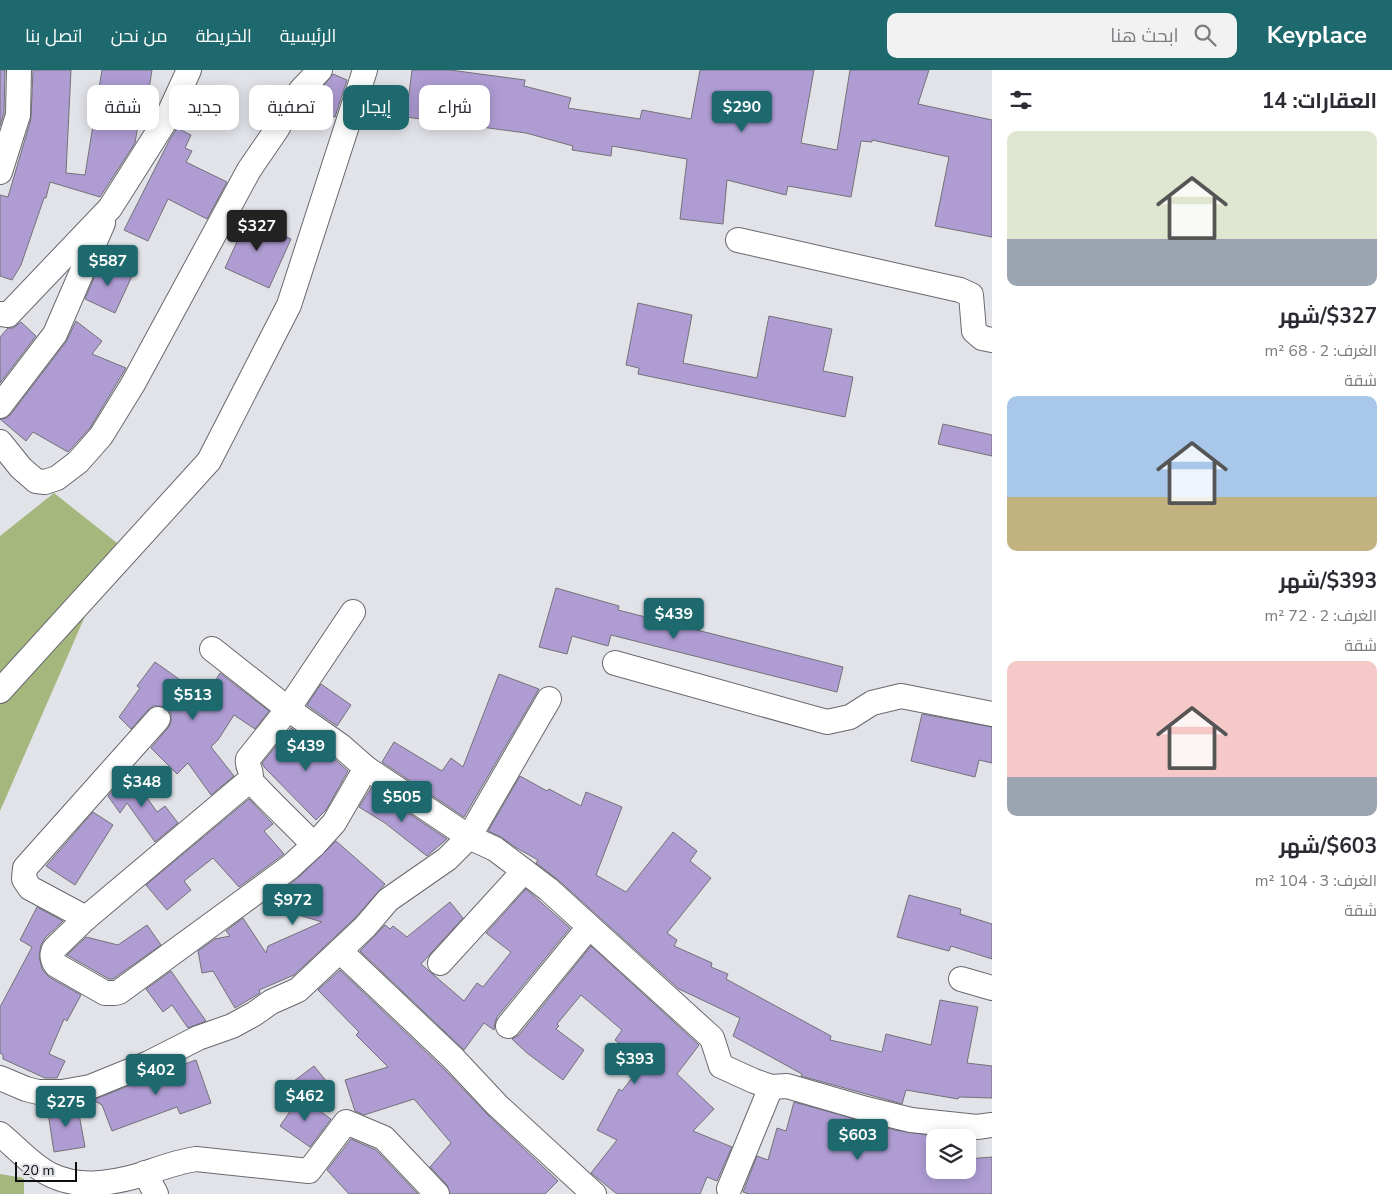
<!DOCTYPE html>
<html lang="ar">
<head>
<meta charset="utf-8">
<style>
  :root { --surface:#fff; --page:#f2f2f3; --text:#2b2b33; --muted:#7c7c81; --accent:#1d696e }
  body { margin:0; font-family:"Nunito Sans",Cairo,sans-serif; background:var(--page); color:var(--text); direction:rtl; height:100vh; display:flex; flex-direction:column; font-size:19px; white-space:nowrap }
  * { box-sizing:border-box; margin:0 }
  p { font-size:16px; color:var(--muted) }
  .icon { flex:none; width:28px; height:28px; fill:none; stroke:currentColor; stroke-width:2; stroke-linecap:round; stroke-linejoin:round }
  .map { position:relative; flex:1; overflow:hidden; direction:ltr }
  .side { display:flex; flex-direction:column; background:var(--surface); width:400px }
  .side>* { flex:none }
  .guide { position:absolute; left:15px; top:15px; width:475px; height:45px; direction:rtl; display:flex; gap:10px }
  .tools { position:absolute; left:926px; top:1059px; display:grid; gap:10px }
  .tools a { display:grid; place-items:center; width:50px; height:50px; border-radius:10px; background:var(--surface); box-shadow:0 2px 12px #0003; font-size:25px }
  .scale { position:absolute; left:15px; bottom:12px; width:62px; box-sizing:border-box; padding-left:5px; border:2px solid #0e0f11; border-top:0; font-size:14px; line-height:18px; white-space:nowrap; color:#0e0f11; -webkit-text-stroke:4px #e2e3e9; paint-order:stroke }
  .price { position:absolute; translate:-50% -42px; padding:0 11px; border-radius:5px; background:var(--accent); color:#fff; font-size:16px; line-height:32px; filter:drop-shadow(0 1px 2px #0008) }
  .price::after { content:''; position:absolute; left:50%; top:30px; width:15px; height:11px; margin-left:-8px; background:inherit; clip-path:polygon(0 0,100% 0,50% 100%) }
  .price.active { background:#222; color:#fff }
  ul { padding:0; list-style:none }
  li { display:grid; align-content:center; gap:10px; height:265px; padding:0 15px }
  li span { display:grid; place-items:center; height:155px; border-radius:10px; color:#555 }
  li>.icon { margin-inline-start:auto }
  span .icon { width:90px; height:90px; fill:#fffc; stroke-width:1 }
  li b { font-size:21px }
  h2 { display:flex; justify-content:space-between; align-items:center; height:60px; padding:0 15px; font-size:21px }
  .pill { padding:0 18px; border-radius:10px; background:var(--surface); box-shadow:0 2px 12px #0003; font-size:18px; line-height:45px }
  .pill.active { background:var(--accent); color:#fff }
  header { display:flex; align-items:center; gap:30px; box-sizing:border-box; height:70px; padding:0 25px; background:var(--accent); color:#fff }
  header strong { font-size:24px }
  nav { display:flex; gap:28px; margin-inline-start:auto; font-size:18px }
  .search { width:350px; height:45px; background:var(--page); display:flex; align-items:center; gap:12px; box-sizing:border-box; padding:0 18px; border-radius:10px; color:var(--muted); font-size:19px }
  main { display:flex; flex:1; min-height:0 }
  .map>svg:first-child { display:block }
  .forest { fill:#a5b77c }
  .building { fill:#ae9cd3; stroke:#737277 }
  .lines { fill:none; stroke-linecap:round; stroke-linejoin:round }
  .street-casing { stroke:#68696f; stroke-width:26 }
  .street { stroke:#fff; stroke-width:24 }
</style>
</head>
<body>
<header>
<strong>Keyplace</strong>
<div class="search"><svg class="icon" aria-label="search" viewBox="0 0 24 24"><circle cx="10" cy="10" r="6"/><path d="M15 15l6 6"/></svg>ابحث هنا</div>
<nav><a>الرئيسية</a><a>الخريطة</a><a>من نحن</a><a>اتصل بنا</a></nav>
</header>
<main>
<section class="side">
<h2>العقارات: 14<svg class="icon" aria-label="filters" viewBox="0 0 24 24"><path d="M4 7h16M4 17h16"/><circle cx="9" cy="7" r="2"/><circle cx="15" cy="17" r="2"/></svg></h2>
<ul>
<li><span style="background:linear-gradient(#dfe7d0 70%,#9aa5b1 0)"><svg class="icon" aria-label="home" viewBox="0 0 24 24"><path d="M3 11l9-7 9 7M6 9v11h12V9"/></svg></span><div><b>$327/شهر</b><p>الغرف: 2 · 68 m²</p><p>شقة</p></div></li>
<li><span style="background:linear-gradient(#a9c7e8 65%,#c2b280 0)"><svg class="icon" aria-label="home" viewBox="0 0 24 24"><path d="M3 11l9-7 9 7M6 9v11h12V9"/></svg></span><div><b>$393/شهر</b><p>الغرف: 2 · 72 m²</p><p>شقة</p></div></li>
<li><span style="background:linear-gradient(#f6c9c9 75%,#9aa5b1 0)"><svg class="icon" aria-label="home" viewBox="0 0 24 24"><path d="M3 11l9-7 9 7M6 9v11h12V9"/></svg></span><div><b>$603/شهر</b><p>الغرف: 3 · 104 m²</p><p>شقة</p></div></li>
</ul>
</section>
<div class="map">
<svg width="992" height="1124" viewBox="0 0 992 1124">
  <rect width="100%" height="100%" fill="#e2e3e9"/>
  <g class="forest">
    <path d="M 54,423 L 117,473 L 0,741 L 0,466 Z"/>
    <path d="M 0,1104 L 24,1108 L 24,1124 L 0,1124 Z"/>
  </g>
  <g class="building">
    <path d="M 0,0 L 5,0 L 4,43 L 0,56 Z"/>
    <path d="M 33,0 L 71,0 L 66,103 L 85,105 L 102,0 L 152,0 L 146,38 L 141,37 L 135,73 L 100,127 L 50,112 L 46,128 L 44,128 L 21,195 L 12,210 L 0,206 L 0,125 L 8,127 L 31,49 Z"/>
    <path d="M 412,0 L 450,0 L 525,10 L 524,16 L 571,28 L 568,38 L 640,49 L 642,40 L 691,49 L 700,0 L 814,0 L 801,73 L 837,80 L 850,0 L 929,0 L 918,34 L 992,50 L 992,167 L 935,156 L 949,87 L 872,70 L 872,72 L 861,71 L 851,127 L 788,116 L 786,125 L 727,110 L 723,154 L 680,149 L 687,89 L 612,76 L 611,86 L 572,80 L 573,76 L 526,63 L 406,47 Z"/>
    <path d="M 333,4 L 347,10 L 335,47 L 313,39 L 319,21 Z"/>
    <path d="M 177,58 L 191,65 L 185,78 L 192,81 L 186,92 L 227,112 L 207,149 L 168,129 L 148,171 L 124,160 L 169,71 Z"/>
    <path d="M 240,146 L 291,169 L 269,218 L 225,198 L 240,165 L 231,161 Z"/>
    <path d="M 101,191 L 132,206 L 115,243 L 85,229 Z"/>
    <path d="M 638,233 L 692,245 L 683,293 L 757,308 L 769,246 L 832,259 L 823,301 L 853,307 L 845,347 L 638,304 L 639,298 L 626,295 Z"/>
    <path d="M 76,251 L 102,271 L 92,284 L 126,298 L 90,358 L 68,382 L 33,362 L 26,371 L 0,349 L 6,348 L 11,344 L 66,272 Z"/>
    <path d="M 21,252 L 36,266 L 0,313 L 0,267 L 8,258 L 13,258 Z"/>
    <path d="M 943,354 L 992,365 L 992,386 L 938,374 Z"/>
    <path d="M 556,518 L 619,536 L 618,540 L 843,597 L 837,622 L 611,565 L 608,576 L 572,566 L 567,584 L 539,577 Z"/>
    <path d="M 155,592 L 200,624 L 201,623 L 206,626 L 220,603 L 269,641 L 255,659 L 234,645 L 218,670 L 211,677 L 234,706 L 211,725 L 188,693 L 177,704 L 151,678 L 168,658 L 171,652 L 171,644 L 167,638 L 160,636 L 153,636 L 148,640 L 131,659 L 119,647 L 140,618 L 137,616 Z"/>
    <path d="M 499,604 L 539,619 L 464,747 L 382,692 L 394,672 L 442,701 L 451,688 L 463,697 Z"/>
    <path d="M 321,614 L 351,635 L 337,656 L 307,635 Z"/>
    <path d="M 922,644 L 992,657 L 992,693 L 979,690 L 975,707 L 911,691 Z"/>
    <path d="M 291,658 L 332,687 L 348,701 L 326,740 L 316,750 L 264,697 L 262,693 Z"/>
    <path d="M 129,702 L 157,742 L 165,736 L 178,753 L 155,772 L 127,733 L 120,743 L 108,726 Z"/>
    <path d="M 520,706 L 547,721 L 549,719 L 581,736 L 586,722 L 622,737 L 596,805 L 626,822 L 673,762 L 697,781 L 690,791 L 711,808 L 667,863 L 677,870 L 674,876 L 712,893 L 711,897 L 728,904 L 726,909 L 831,966 L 830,970 L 882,982 L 886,964 L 931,975 L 940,930 L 978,937 L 967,993 L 992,996 L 992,1028 L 959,1027 L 958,1029 L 906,1020 L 902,1034 L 801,1006 L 802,1004 L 733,966 L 740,948 L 679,919 L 557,809 L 536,793 L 538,790 L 515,777 L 501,767 L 488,761 Z"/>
    <path d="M 371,718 L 447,769 L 427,786 L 385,753 L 359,737 Z"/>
    <path d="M 249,729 L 273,754 L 264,761 L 284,784 L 239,817 L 213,788 L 184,811 L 191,820 L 167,840 L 146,815 Z"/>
    <path d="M 93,742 L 113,755 L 75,815 L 46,796 Z"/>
    <path d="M 336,771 L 385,814 L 355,848 L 294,905 L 259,920 L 260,923 L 235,938 L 213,901 L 202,903 L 198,881 L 215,869 L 230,866 L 226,861 L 243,848 L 266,883 L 268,876 L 322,852 L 279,839 L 285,818 L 299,807 Z"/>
    <path d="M 526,819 L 570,858 L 497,947 L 495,953 L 494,960 L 484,953 L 464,980 L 360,881 L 385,855 L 390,859 L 393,856 L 407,867 L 450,832 L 463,848 L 421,894 L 464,931 L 477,913 L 483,917 L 511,882 L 486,863 Z"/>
    <path d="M 909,825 L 961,839 L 960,844 L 992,854 L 992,889 L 951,876 L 949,881 L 897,867 Z"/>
    <path d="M 37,837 L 63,851 L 45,868 L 41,875 L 39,886 L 42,899 L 49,907 L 81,925 L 67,951 L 64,949 L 49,984 L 65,991 L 57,1008 L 45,1008 L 3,989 L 3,985 L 0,983 L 0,937 L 32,877 L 20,870 Z"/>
    <path d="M 147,855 L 161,875 L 113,909 L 109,909 L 67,885 L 86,867 L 118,875 Z"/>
    <path d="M 591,876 L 699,975 L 677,1004 L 714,1039 L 693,1061 L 732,1077 L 717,1111 L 707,1107 L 700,1124 L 617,1124 L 591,1103 L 617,1070 L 597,1060 L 619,1019 L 622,1021 L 644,992 L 615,970 L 622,960 L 581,925 L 557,954 L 559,956 L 556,959 L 584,980 L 563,1010 L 527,983 L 512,969 L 519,965 Z"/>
    <path d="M 340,900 L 443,998 L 488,1045 L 558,1111 L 545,1124 L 450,1124 L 447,1115 L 430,1097 L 451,1073 L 414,1029 L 364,1045 L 355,1041 L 345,1010 L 388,997 L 356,965 L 359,962 L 318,920 Z"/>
    <path d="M 171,901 L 206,951 L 188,958 L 172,935 L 163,942 L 146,919 Z"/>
    <path d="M 196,990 L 211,1033 L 180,1044 L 177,1037 L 112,1061 L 102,1035 L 93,1030 L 163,1002 Z"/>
    <path d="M 314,996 L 327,1012 L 307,1028 L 294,1011 Z"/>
    <path d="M 300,1027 L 331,1049 L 310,1077 L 280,1056 Z"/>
    <path d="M 794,1032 L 895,1060 L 935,1066 L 935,1100 L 968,1100 L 968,1089 L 992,1087 L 992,1124 L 749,1124 L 743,1122 L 757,1086 L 768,1090 L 777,1058 L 786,1061 Z"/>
    <path d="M 77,1033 L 85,1077 L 54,1082 L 47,1036 L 62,1036 Z"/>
    <path d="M 351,1069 L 376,1080 L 418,1124 L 349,1124 L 327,1100 Z"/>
  </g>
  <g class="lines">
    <g class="street-casing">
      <g id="street">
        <path d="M 0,102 L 18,45 L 19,0"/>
        <path d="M 738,170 L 960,220 L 971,225 L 974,261 L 982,268 L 992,270"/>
        <path d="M 0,244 L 8,245 L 110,138 L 167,48 L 189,0"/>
        <path d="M 0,336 L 55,264 L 103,153"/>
        <path d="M 0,372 L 21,398 L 36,411 L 45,412 L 57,408 L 78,392 L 101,366 L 133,314 L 249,100 L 277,59 L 290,35 L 301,20 L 320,0"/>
        <path d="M 353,542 L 288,639 L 248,689 C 246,697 254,702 250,710 L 86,848 L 55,878 C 51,884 52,889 56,895 L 105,923 L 115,923 L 119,922 L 290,797 L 314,775 L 334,753 L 366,698"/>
        <path d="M 212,579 L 288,639 L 341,676 L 366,698 L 469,767 L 549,629"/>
        <path d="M 615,593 L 827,652 L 850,647 L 872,633 L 901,626 L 992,644"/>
        <path d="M 0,621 L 209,391 L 289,235 L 365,0"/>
        <path d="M 250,710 C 271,733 293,753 314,775"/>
        <path d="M 86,848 L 30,818 L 24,809 L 25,798 L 158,649"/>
        <path d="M 340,881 L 453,988 L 497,1035 L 594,1124"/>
        <path d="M 440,893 L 524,801"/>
        <path d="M 961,909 L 992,918"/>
        <path d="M 508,956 L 589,857"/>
        <path d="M 0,1008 L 26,1019 L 38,1022 L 62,1022 L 90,1017 L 149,993 L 198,968 L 232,956 L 254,944 L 271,932 L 298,920 L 365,857 L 388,830 L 447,789 L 469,767 L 495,779 L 548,819 L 712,968 L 721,996 L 754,1011 L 771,1017 L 787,1016 L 866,1039 L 911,1050 L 977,1057 L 992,1055"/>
        <path d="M 0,1064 C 16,1077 32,1096 51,1105 C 78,1118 108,1114 137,1106 C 156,1100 175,1092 196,1089 L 309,1101 L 346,1052 L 384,1068 L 437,1124"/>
        <path d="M 145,1103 L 156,1124"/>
        <path d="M 729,1119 L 771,1017"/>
      </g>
    </g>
    <use href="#street" class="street"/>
  </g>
</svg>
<div class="tools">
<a><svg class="icon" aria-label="layers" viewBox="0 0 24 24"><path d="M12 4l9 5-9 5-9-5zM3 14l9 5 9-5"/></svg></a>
</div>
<div class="scale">20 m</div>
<b class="price" style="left:742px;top:63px">$290</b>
<b class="price active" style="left:257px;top:182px">$327</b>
<b class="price" style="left:108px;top:217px">$587</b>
<b class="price" style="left:674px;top:570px">$439</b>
<b class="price" style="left:193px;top:651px">$513</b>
<b class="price" style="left:306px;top:702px">$439</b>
<b class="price" style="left:142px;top:738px">$348</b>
<b class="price" style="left:402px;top:753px">$505</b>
<b class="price" style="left:293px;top:856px">$972</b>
<b class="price" style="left:635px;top:1015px">$393</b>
<b class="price" style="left:156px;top:1026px">$402</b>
<b class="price" style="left:305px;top:1052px">$462</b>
<b class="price" style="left:66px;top:1058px">$275</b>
<b class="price" style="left:858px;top:1091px">$603</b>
<div class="guide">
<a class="pill">شراء</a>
<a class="pill active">إيجار</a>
<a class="pill">تصفية</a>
<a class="pill">جديد</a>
<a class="pill">شقة</a>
</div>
</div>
</main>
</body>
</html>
